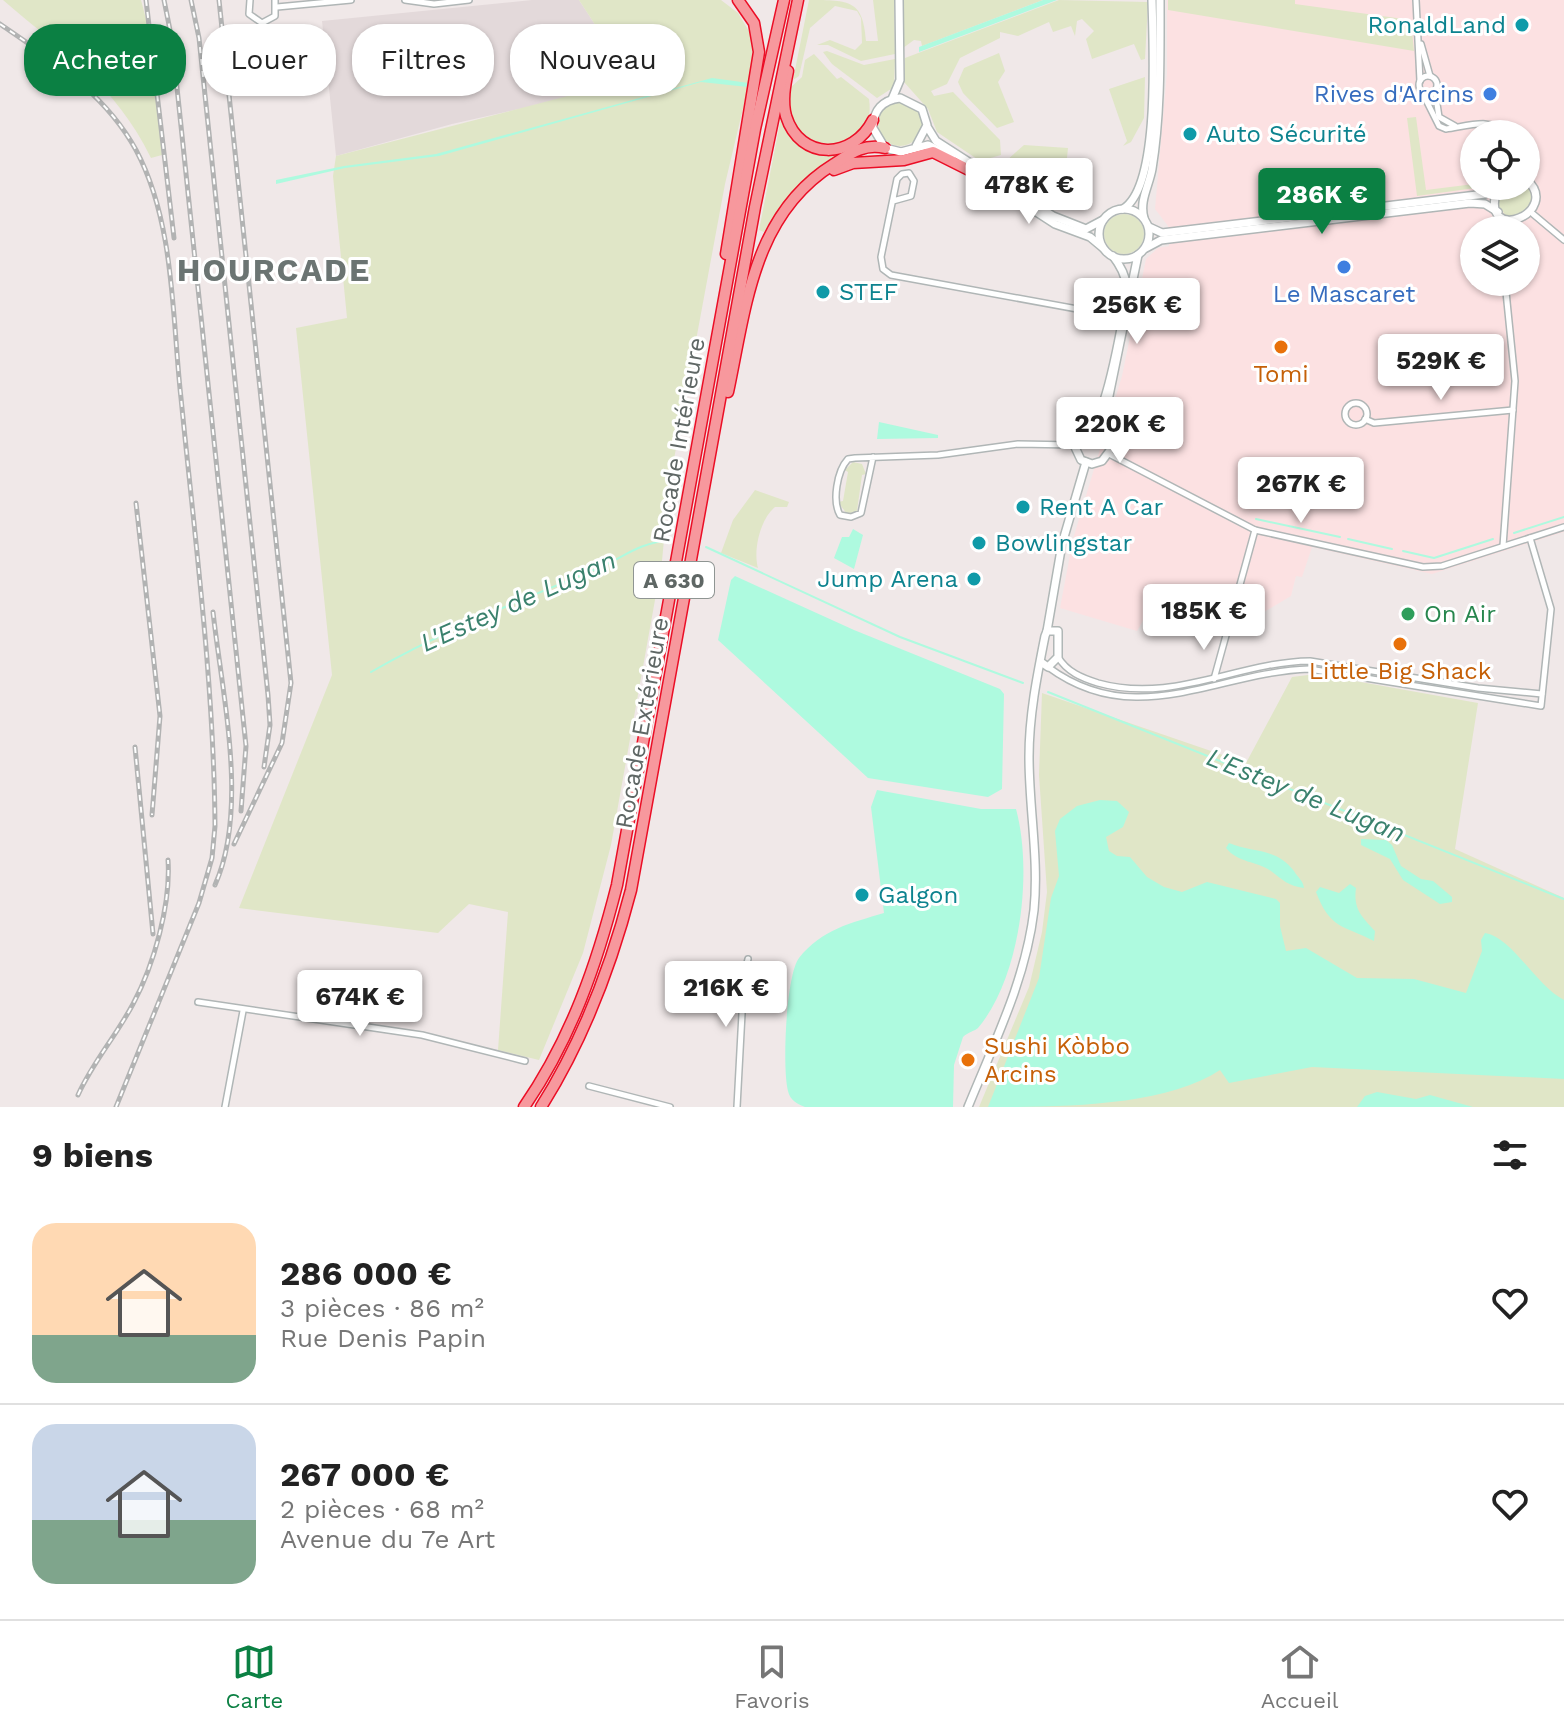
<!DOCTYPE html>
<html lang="fr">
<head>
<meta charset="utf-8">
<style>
  :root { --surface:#fff; --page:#f6f6f6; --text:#222; --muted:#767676; --line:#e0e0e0; --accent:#0b8043 }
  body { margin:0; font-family:"Work Sans",sans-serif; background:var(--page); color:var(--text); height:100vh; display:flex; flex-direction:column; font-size:30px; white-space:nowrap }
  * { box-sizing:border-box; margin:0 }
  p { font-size:26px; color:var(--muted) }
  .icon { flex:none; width:44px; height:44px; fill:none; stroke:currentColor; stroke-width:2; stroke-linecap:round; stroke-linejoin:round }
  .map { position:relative; height:1107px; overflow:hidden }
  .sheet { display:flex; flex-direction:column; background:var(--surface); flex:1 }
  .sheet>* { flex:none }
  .guide { position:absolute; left:24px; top:24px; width:800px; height:72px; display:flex; gap:16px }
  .tools { position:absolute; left:1460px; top:120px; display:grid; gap:16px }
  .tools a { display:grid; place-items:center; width:80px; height:80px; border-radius:50%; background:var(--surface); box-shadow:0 2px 6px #0004; font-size:40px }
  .price { position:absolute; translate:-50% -68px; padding:0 18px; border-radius:8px; background:#fff; color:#222; font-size:26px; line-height:52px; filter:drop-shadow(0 2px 4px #0008) }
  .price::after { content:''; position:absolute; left:50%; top:48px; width:24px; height:18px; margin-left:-12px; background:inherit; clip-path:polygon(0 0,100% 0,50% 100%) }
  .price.selected { background:var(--accent); color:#fff }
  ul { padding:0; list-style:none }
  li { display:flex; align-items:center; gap:24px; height:200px; padding:0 32px }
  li+li { border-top:2px solid var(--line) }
  li span { display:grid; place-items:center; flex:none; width:224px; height:160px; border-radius:24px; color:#555 }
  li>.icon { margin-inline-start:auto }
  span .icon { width:96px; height:96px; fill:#fffc; stroke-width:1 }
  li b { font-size:34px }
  h2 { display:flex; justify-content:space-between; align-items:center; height:96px; padding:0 32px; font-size:34px }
  .tag { padding:0 28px; border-radius:32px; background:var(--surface); box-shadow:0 2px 6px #0004; font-size:28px; line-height:72px }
  .tag.selected { background:var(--accent); color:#fff }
  .tab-bar { display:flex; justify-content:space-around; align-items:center; height:112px; border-top:2px solid var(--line); background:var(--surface); font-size:22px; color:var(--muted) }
  .tab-bar a { display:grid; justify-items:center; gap:4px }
  .tab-bar .selected { color:var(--accent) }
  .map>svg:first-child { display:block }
  .commercial { fill:#fce1e2; fill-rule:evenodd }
  .education { fill:#e3d9da }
  .green { fill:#e0e6c7 }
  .water { fill:#aefadf }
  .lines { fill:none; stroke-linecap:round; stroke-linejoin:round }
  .stream { stroke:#aefadf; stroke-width:2 }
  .minor-casing { stroke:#b0b6b6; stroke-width:8 }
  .tertiary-casing { stroke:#b0b6b6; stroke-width:10 }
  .secondary-casing { stroke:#b0b7b6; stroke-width:10 }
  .motorway-casing { stroke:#eb0e26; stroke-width:13 }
  .minor { stroke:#fff; stroke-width:5 }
  .tertiary { stroke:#fff; stroke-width:7 }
  .secondary { stroke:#fff; stroke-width:7 }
  .motorway { stroke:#f7989d; stroke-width:10 }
  .rail-casing { stroke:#b2b3b3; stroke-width:5 }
  .rail { stroke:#fff; stroke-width:2; stroke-dasharray:6; stroke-linecap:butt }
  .culture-dot { fill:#0f9aa8; stroke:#fff; stroke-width:3 }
  .shop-dot { fill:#3f7fe0; stroke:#fff; stroke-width:3 }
  .food-dot { fill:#e8710a; stroke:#fff; stroke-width:3 }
  .leisure-dot { fill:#2e9e5b; stroke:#fff; stroke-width:3 }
  .labels { text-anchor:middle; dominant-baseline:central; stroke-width:6; stroke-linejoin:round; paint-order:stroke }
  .shield { fill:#fff; stroke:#8f9593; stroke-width:2 }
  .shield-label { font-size:22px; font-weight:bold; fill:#5f6765 }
  .culture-label { font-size:24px; fill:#0d838f; stroke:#fff; text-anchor:start }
  .shop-label { font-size:24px; fill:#366cbe; stroke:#fff; text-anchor:end }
  .food-label { font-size:24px; fill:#c56008; stroke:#fff }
  .street-label { font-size:24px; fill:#5f6765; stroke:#fff }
  .leisure-label { font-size:24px; fill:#27864d; stroke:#fff; text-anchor:start }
  .water-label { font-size:26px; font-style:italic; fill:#3a816d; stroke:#fff }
  .district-label { font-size:32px; font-weight:bold; letter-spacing:2px; fill:#6b7472; stroke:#fff }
</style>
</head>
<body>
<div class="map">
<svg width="1564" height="1107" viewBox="0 0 1564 1107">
  <rect width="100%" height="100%" fill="#f0e8e8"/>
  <path class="commercial" d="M 1167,0 L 1564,0 L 1564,532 L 1432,574 L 1312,547 L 1302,577 L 1296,576 L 1291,596 L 1229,633 L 1159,593 L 1137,631 L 1060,608 L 1073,539 L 1122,376 L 1146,259 L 1158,248 L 1169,246 L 1168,226 L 1155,209 L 1167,73 ZM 1474,134 L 1526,134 L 1526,186 L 1474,186 ZM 1474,230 L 1526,230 L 1526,282 L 1474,282 Z"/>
  <path class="education" d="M 532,0 L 579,0 L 628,75 L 614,84 L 551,102 L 452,124 L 336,156 L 322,21 Z"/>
  <g class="green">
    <path d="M 3,0 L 141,0 L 150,34 L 162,155 L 151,158 C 115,84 63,52 3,0 Z"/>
    <path d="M 579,0 L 721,0 L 738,13 L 750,33 L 755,58 L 725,184 L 669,486 L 662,561 L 611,845 L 583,953 L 539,1060 L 498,1050 L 508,912 L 469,904 L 438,933 L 239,908 L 332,675 L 296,328 L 347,318 L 333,176 L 336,156 L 614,84 L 627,74 Z"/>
    <path d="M 809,0 C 850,0 863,0 866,41 L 878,41 L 873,0 L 894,0 L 895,54 L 861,61 L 828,45 L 817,45 L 830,40 L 855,50 L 862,43 L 861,18 L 857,11 L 835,6 L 810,28 L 799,76 L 793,80 Z"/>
    <path d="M 904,0 L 1043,0 L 922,46 L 921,41 L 914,40 L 903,48 Z"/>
    <path d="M 1059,0 L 1148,2 L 1145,59 L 1141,60 L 1134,44 L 1092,59 L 1086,39 L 1094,31 L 1082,19 L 1077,21 L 1075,36 L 1071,26 L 1053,32 L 1049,22 L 1018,36 L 1000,32 L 1000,38 L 960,58 L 947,84 L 931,91 L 934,96 L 953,92 L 1000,140 L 1001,155 L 980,161 L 937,132 L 928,109 L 904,82 L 905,58 Z"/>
    <path d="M 1168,0 L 1295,0 L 1295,4 L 1411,20 L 1414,51 L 1168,10 Z"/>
    <path d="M 827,51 L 864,65 L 895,59 L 894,87 L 877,98 L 832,64 L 823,52 Z"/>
    <path d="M 999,53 L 1005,71 L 998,82 L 1014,122 L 997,128 L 963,93 L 958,82 L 964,68 Z"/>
    <path d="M 814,54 L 837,79 L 841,77 L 869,99 C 879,163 777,159 790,88 L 802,77 L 805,60 Z"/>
    <path d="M 1145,77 L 1144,118 L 1131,142 L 1123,146 L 1127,141 L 1109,89 Z"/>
    <circle cx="900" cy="124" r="22"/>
    <path d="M 782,113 L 794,137 L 843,152 C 811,176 785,196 764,232 L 759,230 Z"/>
    <path d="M 1416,117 L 1426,190 L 1474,184 L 1490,186 L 1417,196 L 1407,118 Z"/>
    <path d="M 1024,145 L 1068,148 L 1062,206 L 1056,209 L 1014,182 L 1005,170 L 1006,161 Z"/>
    <path d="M 1526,183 L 1531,187 L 1536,203 L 1514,219 L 1506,216 L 1498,205 L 1501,189 Z"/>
    <circle cx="1124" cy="234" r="20"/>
    <path d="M 853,462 L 862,464 L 866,474 L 862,475 L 857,511 L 847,514 L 838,502 L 843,501 L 848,472 L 845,470 Z"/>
    <path d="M 755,490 L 789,502 L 787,507 L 775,507 C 760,519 753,551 758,568 L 721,553 L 733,520 Z"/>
    <path d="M 1316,674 L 1478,703 L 1455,849 L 1564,898 L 1564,1107 L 979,1107 L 1029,987 L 1042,932 L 1047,892 L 1039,775 L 1042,693 L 1246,763 L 1292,677 Z"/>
  </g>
  <g class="water">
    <path d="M 1043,0 L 1057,0 L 919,52 L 919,47 Z"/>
    <path d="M 712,78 L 749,83 L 748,87 L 701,82 L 439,156 L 345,168 L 276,184 L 276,180 L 344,166 L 436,154 Z"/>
    <path d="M 879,422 L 938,435 L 938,438 L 877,439 Z"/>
    <path d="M 853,529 L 863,535 L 854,569 L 834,558 L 842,537 L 849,537 Z"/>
    <path d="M 735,576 L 854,630 L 1000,689 L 1004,694 L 1002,789 L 988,797 L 868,778 L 718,640 L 731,580 Z"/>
    <path d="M 877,790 L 981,809 L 1016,809 C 1033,871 1021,977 978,1028 C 975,1031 968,1032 963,1037 L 954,1065 L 953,1107 L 805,1107 C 797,1104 790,1100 788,1091 C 782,1068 786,975 799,958 C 822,929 851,923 884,913 L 871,807 Z"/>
    <path d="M 1100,800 L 1117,801 L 1129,812 L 1123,827 L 1106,837 L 1109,851 L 1117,856 L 1130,857 L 1147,877 L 1164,887 L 1182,892 L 1207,882 L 1276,899 L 1280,903 L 1280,926 L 1286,951 L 1306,948 L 1357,978 L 1414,979 L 1466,993 L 1482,951 L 1481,940 L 1485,933 C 1512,937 1536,986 1564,1000 L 1564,1079 L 1312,1067 L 1229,1083 L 1220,1070 C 1165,1107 1057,1107 988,1107 L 1039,978 L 1051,898 L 1059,876 L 1055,831 L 1060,819 L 1077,806 Z"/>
    <path d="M 1361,839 L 1386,840 L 1392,845 L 1401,866 L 1421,879 L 1433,881 L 1452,897 L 1452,902 L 1440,904 L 1403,880 L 1390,859 L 1361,845 Z"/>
    <path d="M 1229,843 C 1252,853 1276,847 1294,871 C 1298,878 1303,880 1304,888 C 1288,886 1283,880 1271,871 C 1257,861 1238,863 1226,848 Z"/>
    <path d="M 1350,884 L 1356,888 C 1353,909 1362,917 1375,931 L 1374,941 C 1343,925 1330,929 1316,892 L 1320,887 L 1339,893 Z"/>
    <path d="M 1377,1092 L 1416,1099 L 1430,1095 L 1473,1107 L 1357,1107 L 1365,1096 Z"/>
  </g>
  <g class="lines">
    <g class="stream">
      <path d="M 1256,519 L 1340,537"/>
      <path d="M 1514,533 L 1564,517"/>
      <path d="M 1348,539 L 1392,549"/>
      <path d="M 706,547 L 900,637 L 1023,683"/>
      <path d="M 1403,551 L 1434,558 L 1493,539"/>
      <path d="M 371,672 C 442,631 520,601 596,569 C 625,557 636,544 669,540"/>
      <path d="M 1048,692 L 1564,899"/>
    </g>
    <g class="minor-casing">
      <g id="minor">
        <path d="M 250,0 L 249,14 L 262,23 L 275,16 L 275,0"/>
        <path d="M 405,0 L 434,4 L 469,0"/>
        <path d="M 1416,0 L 1420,81"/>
        <path d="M 277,7 L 351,0"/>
        <path d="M 1421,44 L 1430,76"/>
        <circle cx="1428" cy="85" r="9"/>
        <path d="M 1435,91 L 1439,117 L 1455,126"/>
        <path d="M 1422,92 L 1439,126 L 1446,129 C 1464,127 1494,116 1505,134"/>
        <path d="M 893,201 L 911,196 L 914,181 L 909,173 L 902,174 L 897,179 L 881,257 L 883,269 L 891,275 L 1121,317"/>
        <path d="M 1533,214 L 1564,240"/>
        <circle cx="1356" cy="414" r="11"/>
        <path d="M 1365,419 L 1374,423 L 1513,410"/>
        <path d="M 1109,454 L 1255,530 L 1423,567 L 1442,566 L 1564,527"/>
        <path d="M 873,457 L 861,513 L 851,517 L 840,515 C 832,501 837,471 848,459 L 855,458 L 938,455 L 1018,444 L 1074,445"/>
        <path d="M 1503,546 L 1515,381 L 1505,282"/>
        <path d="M 1058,657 C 1067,672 1082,678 1098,683 C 1173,704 1237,662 1310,661 L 1478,688 L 1542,694"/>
        <path d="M 1048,667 C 1136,732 1217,672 1309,669 L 1541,706 L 1551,609 L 1530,538"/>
        <path d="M 1214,679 L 1255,530"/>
        <path d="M 198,1002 L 422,1035 L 525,1061"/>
        <path d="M 589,1086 L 670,1107"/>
        <path d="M 225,1107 L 243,1011"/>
        <path d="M 737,1107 L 744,976 L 748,959"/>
      </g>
    </g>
    <g class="tertiary-casing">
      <g id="tertiary">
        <path d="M 1497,189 C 1479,247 1564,212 1526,179"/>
        <path d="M 1149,227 L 1162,233 L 1485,194 L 1498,186"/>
        <path d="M 1146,248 L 1161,240 L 1470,203 L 1485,204 L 1498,212"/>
      </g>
    </g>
    <g class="secondary-casing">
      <g id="secondary">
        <path d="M 892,99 L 900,80 L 899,0"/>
        <path d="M 928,128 L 936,141 L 1053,216 L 1086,229 L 1103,220"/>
        <path d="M 916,146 L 927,125 L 922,109 L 900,98 C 883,100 873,110 873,128 L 885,148 L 901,152 L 928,145 L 952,157"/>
        <path d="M 976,173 L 1055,224 L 1090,237 L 1102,247"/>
        <circle cx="1124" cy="234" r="25"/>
        <path d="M 1123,209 C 1161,186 1153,44 1152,0"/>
        <path d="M 1144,218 C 1139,201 1149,186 1152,169 C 1161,114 1160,56 1160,0"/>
        <path d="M 1113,256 C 1119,264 1125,273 1126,284 C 1127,308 1109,396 1097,418 C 1091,430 1078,430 1074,445 L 1081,460 L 1092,464 L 1102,461 L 1111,449 L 1104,420 L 1138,255"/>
        <path d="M 1047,631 L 1062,544 L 1086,462"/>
        <path d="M 968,1107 C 994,1043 1026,979 1034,910 C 1039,859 1029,808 1029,757 C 1029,716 1037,676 1045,636 L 1047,631 L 1058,631 L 1058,657 L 1048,667 L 1041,662"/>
      </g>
    </g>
    <g class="motorway-casing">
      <g id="motorway">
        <path d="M 788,71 C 785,85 782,101 786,116 C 800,161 853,160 873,120"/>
        <path d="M 834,170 L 853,163 L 904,160 L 933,152 L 977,174"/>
        <path d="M 726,254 L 759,52 L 754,23 L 738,0"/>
        <path d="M 728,392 C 746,307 753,214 834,164 C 851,153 865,143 885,148"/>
        <path d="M 524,1107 C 571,1039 597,964 617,885 L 755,129 L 784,0"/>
        <path d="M 541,1107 C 584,1039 611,967 631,890 L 755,207 L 798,0"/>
      </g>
    </g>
    <use href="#minor" class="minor"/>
    <use href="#tertiary" class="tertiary"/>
    <use href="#secondary" class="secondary"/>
    <use href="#motorway" class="motorway"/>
    <g class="rail-casing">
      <g id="rail">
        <path d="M 146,0 L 174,238"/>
        <path d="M 164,0 L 172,40 L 246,746 L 241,811"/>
        <path d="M 191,0 L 199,38 L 268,695 L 270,725 L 264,767"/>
        <path d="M 219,0 L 291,683 L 282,743 L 234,844"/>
        <path d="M 0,24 C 52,60 105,93 136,150 C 175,223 172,318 181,398 C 195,540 214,684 215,826 L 212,858 L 199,903 L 116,1107"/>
        <path d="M 136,503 L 160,716 L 152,815"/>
        <path d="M 213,612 C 222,694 249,809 215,885"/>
        <path d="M 135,747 L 153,934"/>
        <path d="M 78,1095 C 93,1062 116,1036 133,1004 C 154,965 171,904 168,860"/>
      </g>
    </g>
    <use href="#rail" class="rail"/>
  </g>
  <g class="culture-dot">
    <circle cx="1522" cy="25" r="8"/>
    <circle cx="1190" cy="134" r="8"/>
    <circle cx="823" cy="292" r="8"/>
    <circle cx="1023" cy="507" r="8"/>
    <circle cx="979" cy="543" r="8"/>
    <circle cx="974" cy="579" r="8"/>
    <circle cx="862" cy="895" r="8"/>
  </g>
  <g class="shop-dot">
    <circle cx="1490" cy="94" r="8"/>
    <circle cx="1344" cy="267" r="8"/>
  </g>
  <g class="food-dot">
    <circle cx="1281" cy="347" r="8"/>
    <circle cx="1400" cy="644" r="8"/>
    <circle cx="968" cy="1060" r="8"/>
  </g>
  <circle class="leisure-dot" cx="1408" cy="614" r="8"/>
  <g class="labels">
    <rect class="shield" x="634" y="562" width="80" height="36" rx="6"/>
    <g class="shield-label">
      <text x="674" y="580">A 630</text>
    </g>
    <g class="culture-label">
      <text x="1506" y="25" text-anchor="end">RonaldLand</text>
      <text x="1206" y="134">Auto Sécurité</text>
      <text x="839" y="292">STEF</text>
      <text x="1039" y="507">Rent A Car</text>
      <text x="995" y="543">Bowlingstar</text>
      <text x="958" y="579" text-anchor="end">Jump Arena</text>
      <text x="878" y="895">Galgon</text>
    </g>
    <g class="shop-label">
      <text x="1474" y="94">Rives d'Arcins</text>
      <text x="1344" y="294" text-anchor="middle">Le Mascaret</text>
    </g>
    <g class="food-label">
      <text x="1281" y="374">Tomi</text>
      <text x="1400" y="671">Little Big Shack</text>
      <text x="984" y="1046" text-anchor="start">Sushi Kòbbo<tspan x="984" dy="28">Arcins</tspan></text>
    </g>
    <g class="street-label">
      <text transform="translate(679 440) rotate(-80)">Rocade Intérieure</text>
      <text transform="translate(642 723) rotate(-80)">Rocade Extérieure</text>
    </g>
    <g class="leisure-label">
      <text x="1424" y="614">On Air</text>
    </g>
    <g class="water-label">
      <text transform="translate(518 601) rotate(-24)">L'Estey de Lugan</text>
      <text transform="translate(1306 795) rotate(22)">L'Estey de Lugan</text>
    </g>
    <g class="district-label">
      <text x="274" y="270">HOURCADE</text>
    </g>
  </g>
</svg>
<div class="tools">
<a><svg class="icon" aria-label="locate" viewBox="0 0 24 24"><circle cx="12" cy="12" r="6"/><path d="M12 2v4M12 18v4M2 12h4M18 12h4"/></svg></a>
<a><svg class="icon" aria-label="layers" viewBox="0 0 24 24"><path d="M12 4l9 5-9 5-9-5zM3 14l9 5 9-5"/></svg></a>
</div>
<b class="price" style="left:1029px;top:226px">478K €</b>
<b class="price selected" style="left:1322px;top:236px">286K €</b>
<b class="price" style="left:1137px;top:346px">256K €</b>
<b class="price" style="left:1441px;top:402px">529K €</b>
<b class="price" style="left:1120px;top:465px">220K €</b>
<b class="price" style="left:1301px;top:525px">267K €</b>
<b class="price" style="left:1204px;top:652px">185K €</b>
<b class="price" style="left:726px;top:1029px">216K €</b>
<b class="price" style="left:360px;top:1038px">674K €</b>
<div class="guide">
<a class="tag selected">Acheter</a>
<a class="tag">Louer</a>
<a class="tag">Filtres</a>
<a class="tag">Nouveau</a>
</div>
</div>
<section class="sheet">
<h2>9 biens<svg class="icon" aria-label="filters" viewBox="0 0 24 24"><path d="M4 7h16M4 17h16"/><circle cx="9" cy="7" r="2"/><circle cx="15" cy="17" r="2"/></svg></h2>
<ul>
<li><span style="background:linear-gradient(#ffd9b3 70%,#7fa58c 0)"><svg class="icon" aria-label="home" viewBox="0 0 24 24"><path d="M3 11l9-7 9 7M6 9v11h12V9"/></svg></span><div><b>286 000 €</b><p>3 pièces · 86 m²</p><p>Rue Denis Papin</p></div><svg class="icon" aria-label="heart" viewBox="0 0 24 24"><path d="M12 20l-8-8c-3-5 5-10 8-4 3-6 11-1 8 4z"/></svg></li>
<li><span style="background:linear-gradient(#c9d6e8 60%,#7fa58c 0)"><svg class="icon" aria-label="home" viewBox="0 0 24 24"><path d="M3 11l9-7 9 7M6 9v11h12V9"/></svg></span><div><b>267 000 €</b><p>2 pièces · 68 m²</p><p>Avenue du 7e Art</p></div><svg class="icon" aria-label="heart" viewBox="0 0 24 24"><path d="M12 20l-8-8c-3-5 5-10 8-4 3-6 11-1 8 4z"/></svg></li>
</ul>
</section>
<nav class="tab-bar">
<a class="selected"><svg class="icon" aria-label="map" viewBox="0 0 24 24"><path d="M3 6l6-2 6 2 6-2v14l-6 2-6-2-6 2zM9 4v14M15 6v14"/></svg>Carte</a>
<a><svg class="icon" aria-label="saved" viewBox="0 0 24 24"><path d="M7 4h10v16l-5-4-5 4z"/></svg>Favoris</a>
<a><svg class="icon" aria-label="home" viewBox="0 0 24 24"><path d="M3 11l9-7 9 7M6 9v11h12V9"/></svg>Accueil</a>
</nav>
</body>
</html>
